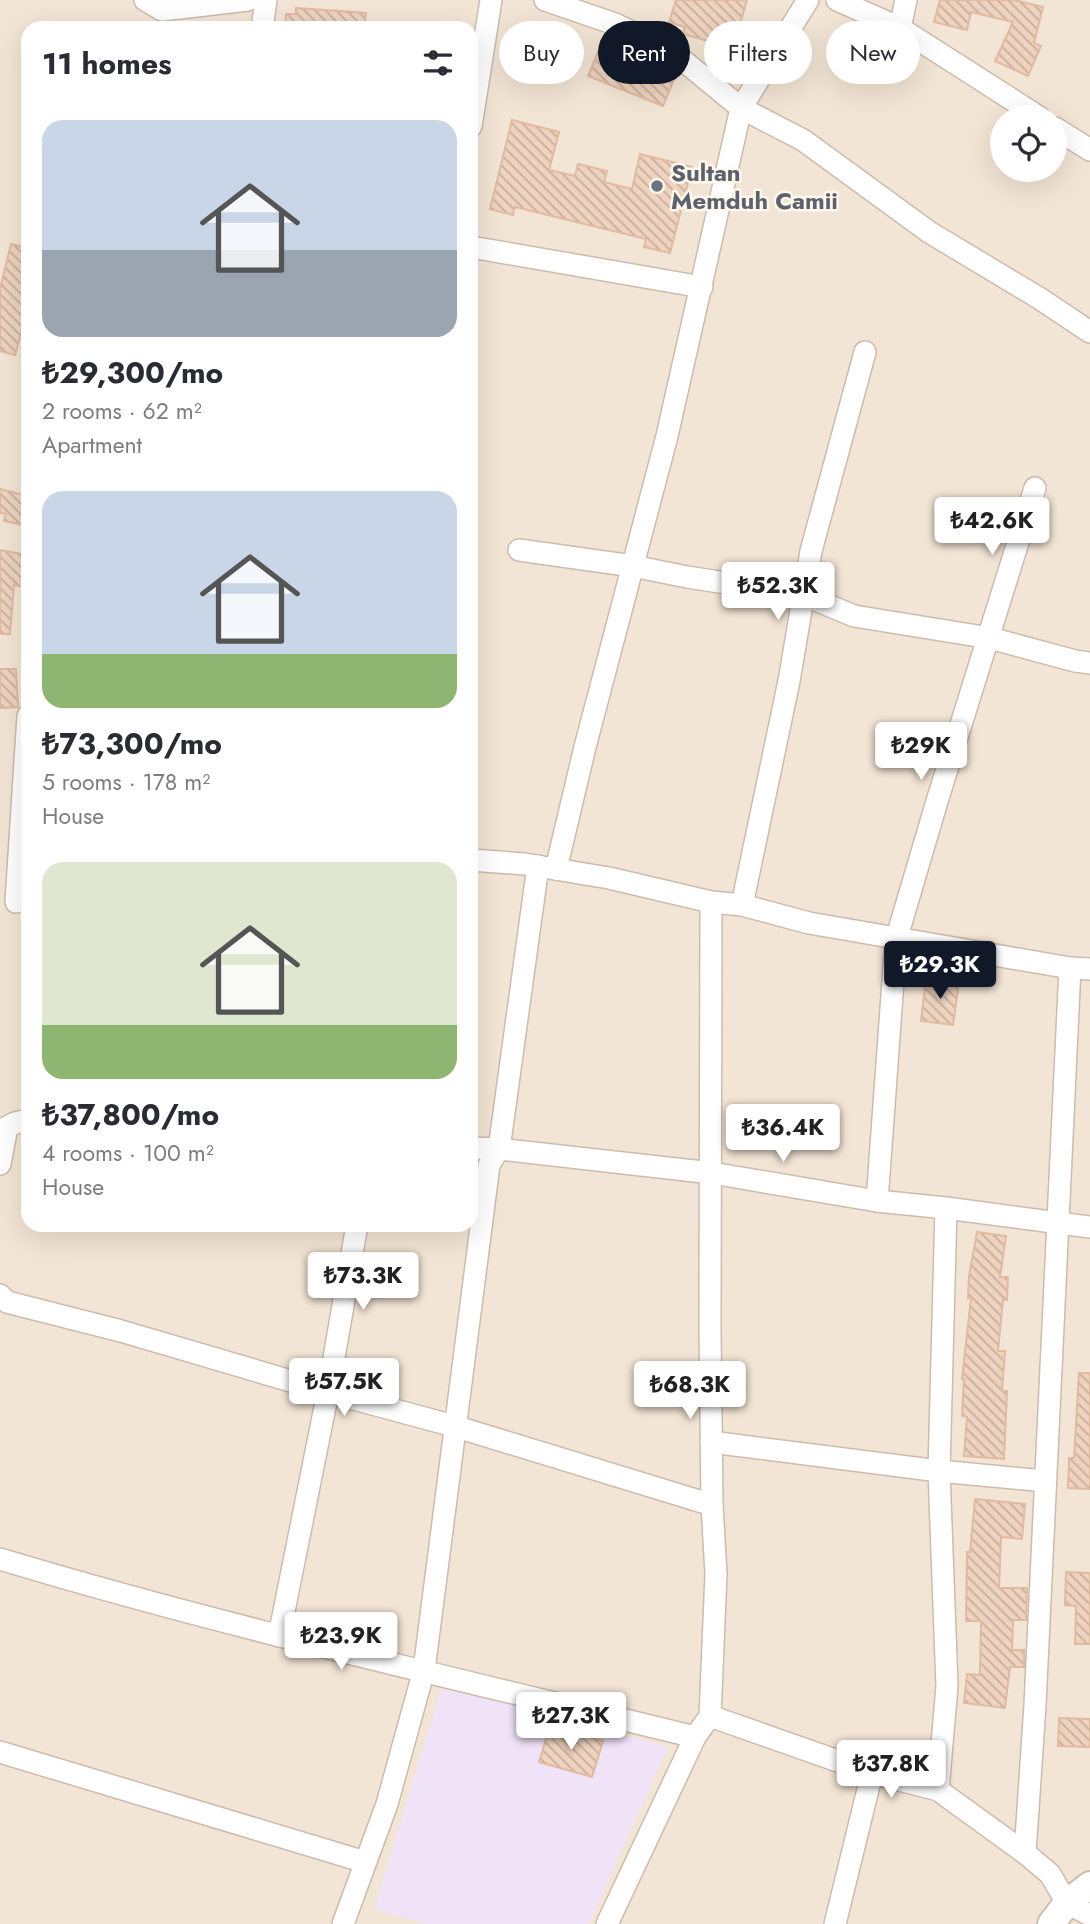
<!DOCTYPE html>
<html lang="en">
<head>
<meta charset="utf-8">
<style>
  :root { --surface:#fff; --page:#f2f2f3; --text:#2b2b33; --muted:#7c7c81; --accent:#111827 }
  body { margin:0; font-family:Jost,sans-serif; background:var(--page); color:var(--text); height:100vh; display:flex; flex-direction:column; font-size:26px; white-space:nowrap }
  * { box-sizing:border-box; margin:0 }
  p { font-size:23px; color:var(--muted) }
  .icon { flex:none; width:38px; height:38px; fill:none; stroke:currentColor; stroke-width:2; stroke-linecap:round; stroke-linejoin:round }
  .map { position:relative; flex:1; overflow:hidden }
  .drawer { position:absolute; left:21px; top:21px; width:457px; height:1211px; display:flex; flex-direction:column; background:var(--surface); border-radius:21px; box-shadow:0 7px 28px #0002 }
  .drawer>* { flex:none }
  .top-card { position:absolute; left:499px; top:21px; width:485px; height:63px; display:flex; gap:14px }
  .buttons { position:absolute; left:990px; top:105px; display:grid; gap:14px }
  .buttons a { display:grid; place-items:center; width:77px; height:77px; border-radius:50%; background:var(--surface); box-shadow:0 7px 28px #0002; font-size:35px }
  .price { position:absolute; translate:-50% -60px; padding:0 16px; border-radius:7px; background:#fff; color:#222; font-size:23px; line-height:46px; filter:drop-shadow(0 2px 4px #0008) }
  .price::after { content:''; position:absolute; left:50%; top:42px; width:21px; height:16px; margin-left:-10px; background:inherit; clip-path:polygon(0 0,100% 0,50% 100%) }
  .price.selected { background:var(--accent); color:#fff }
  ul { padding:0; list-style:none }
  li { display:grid; align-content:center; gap:14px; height:371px; padding:0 21px }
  li span { display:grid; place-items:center; height:217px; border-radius:21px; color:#555 }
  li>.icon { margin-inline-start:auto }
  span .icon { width:126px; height:126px; fill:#fffc; stroke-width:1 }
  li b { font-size:30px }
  h2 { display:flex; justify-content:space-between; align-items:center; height:84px; padding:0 21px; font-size:30px }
  .tag { padding:0 24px; border-radius:32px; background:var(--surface); box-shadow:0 7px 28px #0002; font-size:24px; line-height:63px }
  .tag.selected { background:var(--accent); color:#fff }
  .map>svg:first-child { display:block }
  .residential { fill:#f3e5d5; fill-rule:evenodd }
  .education { fill:#f0e3f8 }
  .building { fill:url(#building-back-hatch); stroke:#e1baa0; stroke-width:2 }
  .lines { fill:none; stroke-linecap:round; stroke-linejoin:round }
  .minor-casing { stroke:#cdbbad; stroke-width:24 }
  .tertiary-casing { stroke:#cdbbad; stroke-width:30 }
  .minor { stroke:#fff; stroke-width:21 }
  .tertiary { stroke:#fff; stroke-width:26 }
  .worship-dot { fill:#6b7280; stroke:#fef7ec; stroke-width:2.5 }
  .labels { text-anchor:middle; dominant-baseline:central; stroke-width:5; stroke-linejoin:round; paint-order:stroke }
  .worship-label { font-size:24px; font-weight:bold; fill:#5b616d; stroke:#fef7ec; text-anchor:start }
</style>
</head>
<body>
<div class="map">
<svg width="1090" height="1924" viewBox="0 0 1090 1924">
  <defs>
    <pattern id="building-back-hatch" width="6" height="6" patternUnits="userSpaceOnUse" patternTransform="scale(1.75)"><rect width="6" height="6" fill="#efd3bf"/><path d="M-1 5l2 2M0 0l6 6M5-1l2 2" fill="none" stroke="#c6ae9d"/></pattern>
  </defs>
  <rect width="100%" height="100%" fill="#fbf3e6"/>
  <path class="residential" d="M 0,0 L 1090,0 L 1090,1924 L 0,1924 ZM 28,28 L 471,28 L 471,1225 L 28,1225 ZM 1003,117 L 1055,117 L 1055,170 L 1003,170 Z"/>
  <path class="education" d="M 442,1686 L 668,1747 L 589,1924 L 427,1924 L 374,1909 Z"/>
  <g class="building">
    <path d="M 676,0 L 747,0 L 733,48 L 683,34 L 685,27 L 669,22 Z"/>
    <path d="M 940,0 L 1014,0 L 1043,7 L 1034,43 L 1041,46 L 1028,76 L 995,61 L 1013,22 L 971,12 L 967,30 L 934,22 Z"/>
    <path d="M 296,8 L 366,13 L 364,28 L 285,28 L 286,14 L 296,14 Z"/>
    <path d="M 603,40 L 668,65 L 677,72 L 663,106 L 588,76 Z"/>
    <path d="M 512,120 L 559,132 L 549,170 L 575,176 L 578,164 L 607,171 L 604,182 L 632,189 L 640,154 L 692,167 L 670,253 L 644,247 L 646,239 L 515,207 L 513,215 L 490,209 Z"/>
    <path d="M 11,244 L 28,248 L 28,309 L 15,355 L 0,351 L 0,289 Z"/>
    <path d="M 0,489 L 28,496 L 28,526 L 4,521 L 6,514 L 0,513 Z"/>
    <path d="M 0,550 L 28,555 L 28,588 L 14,585 L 10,634 L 0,634 Z"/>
    <path d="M 0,669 L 16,669 L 18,707 L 0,708 Z"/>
    <path d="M 926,978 L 959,982 L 953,1025 L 921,1021 Z"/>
    <path d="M 977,1232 L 1006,1236 L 1000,1277 L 1008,1277 L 1007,1300 L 1003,1300 L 998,1351 L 1005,1351 L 1002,1391 L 1007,1391 L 1004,1459 L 964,1456 L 967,1417 L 962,1416 L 964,1379 L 962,1379 L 971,1298 L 968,1298 L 969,1276 Z"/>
    <path d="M 1079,1373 L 1090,1373 L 1090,1489 L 1068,1488 L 1069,1458 L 1074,1458 Z"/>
    <path d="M 975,1499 L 1025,1504 L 1022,1539 L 1001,1537 L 999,1588 L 1027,1588 L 1026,1620 L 1013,1620 L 1012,1650 L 1024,1650 L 1024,1667 L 1010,1667 L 1005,1708 L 964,1703 L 967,1674 L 980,1675 L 981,1621 L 966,1621 L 967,1552 L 970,1552 Z"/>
    <path d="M 1066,1572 L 1090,1573 L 1090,1644 L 1075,1644 L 1076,1606 L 1065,1605 Z"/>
    <path d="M 1059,1718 L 1090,1719 L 1090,1747 L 1058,1746 Z"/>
    <path d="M 550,1726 L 603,1741 L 592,1777 L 539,1762 Z"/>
  </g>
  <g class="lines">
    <g class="minor-casing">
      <g id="minor">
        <path d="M 145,0 L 162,10 L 248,0"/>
        <path d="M 545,0 L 615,24 L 674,53 L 741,108 L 803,140 L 929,232 L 1039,298 L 1090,332"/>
        <path d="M 837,0 L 900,28 L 1039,117"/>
        <path d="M 262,28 L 266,0"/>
        <path d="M 900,28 L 906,0"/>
        <path d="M 471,126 L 491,0"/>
        <path d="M 1055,128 L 1090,150"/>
        <path d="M 471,247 L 702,287"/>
        <path d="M 519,550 L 633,566 L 687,577 L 804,595 L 854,616 L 990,638 L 1075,661 L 1090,663"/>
        <path d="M 471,860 L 525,864 L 609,878 L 711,902 L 742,905 L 809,923 L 1070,968 L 1090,969"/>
        <path d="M 556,869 L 585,747 L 667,436 L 741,108 L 808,0"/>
        <path d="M 16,902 L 28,716"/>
        <path d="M 742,905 L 789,681 L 811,551 L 865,352"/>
        <path d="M 471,1148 L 499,1149 L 712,1173 L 877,1201 L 946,1208 L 1090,1227"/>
        <path d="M 0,1164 L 7,1127 L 15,1123 L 28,1120"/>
        <path d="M 877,1201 L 896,940 L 938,798 L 1035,488"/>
        <path d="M 0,1295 L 7,1302 L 121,1331 L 328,1392 L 454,1426 L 712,1505"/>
        <path d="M 711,1442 L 939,1471 L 1045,1481"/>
        <path d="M 0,1559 C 229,1628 463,1680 695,1737"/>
        <path d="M 279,1636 L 328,1392 L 357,1225"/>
        <path d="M 710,1716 L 872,1773 L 938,1790 L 1025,1853 L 1050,1874 L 1067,1903 L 1090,1915"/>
        <path d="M 0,1752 L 365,1862"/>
        <path d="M 938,1790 L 947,1686 L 939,1471 L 946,1208"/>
        <path d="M 1025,1853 L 1035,1705 L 1070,968"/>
        <path d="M 343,1924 L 387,1804 L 424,1670 L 489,1165 L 499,1149 L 538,866"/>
        <path d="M 607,1924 L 695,1737 L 710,1716 L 716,1574 L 712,1505 L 710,1326 L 711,902"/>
        <path d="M 835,1924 L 872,1773"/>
      </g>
    </g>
    <g class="tertiary-casing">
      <path id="tertiary" d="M 1051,1924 L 1067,1903 L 1090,1885"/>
    </g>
    <use href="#minor" class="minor"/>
    <use href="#tertiary" class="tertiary"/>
  </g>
  <circle class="worship-dot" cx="657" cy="186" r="7"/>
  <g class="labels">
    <g class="worship-label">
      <text x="671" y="172">Sultan<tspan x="671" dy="28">Memduh Camii</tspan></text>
    </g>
  </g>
</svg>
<div class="buttons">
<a><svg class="icon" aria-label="locate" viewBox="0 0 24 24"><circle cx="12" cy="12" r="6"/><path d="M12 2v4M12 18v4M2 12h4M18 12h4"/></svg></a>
</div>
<b class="price" style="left:992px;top:557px">₺42.6K</b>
<b class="price" style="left:778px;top:622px">₺52.3K</b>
<b class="price" style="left:921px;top:782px">₺29K</b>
<b class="price selected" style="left:940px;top:1001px">₺29.3K</b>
<b class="price" style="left:783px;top:1164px">₺36.4K</b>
<b class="price" style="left:363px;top:1312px">₺73.3K</b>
<b class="price" style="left:344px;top:1418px">₺57.5K</b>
<b class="price" style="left:690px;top:1421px">₺68.3K</b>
<b class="price" style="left:341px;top:1672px">₺23.9K</b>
<b class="price" style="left:571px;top:1752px">₺27.3K</b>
<b class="price" style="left:891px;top:1800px">₺37.8K</b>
<div class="top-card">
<a class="tag">Buy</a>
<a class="tag selected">Rent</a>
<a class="tag">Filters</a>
<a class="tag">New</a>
</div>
<section class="drawer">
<h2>11 homes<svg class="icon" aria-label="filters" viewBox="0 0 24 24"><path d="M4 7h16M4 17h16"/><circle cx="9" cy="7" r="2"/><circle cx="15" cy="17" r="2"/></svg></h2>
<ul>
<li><span style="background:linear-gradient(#c9d6e8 60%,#9aa5b1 0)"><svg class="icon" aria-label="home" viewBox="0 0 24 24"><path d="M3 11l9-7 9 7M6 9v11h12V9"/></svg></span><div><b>₺29,300/mo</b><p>2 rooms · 62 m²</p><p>Apartment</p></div></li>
<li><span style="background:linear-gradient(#c9d6e8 75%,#8fb573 0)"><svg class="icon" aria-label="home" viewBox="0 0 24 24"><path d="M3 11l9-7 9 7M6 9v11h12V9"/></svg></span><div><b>₺73,300/mo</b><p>5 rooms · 178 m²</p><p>House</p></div></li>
<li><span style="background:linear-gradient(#dfe7d0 75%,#8fb573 0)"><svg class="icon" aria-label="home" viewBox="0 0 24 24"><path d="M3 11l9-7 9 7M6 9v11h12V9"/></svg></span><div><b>₺37,800/mo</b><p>4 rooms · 100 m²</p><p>House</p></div></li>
</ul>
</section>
</div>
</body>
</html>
